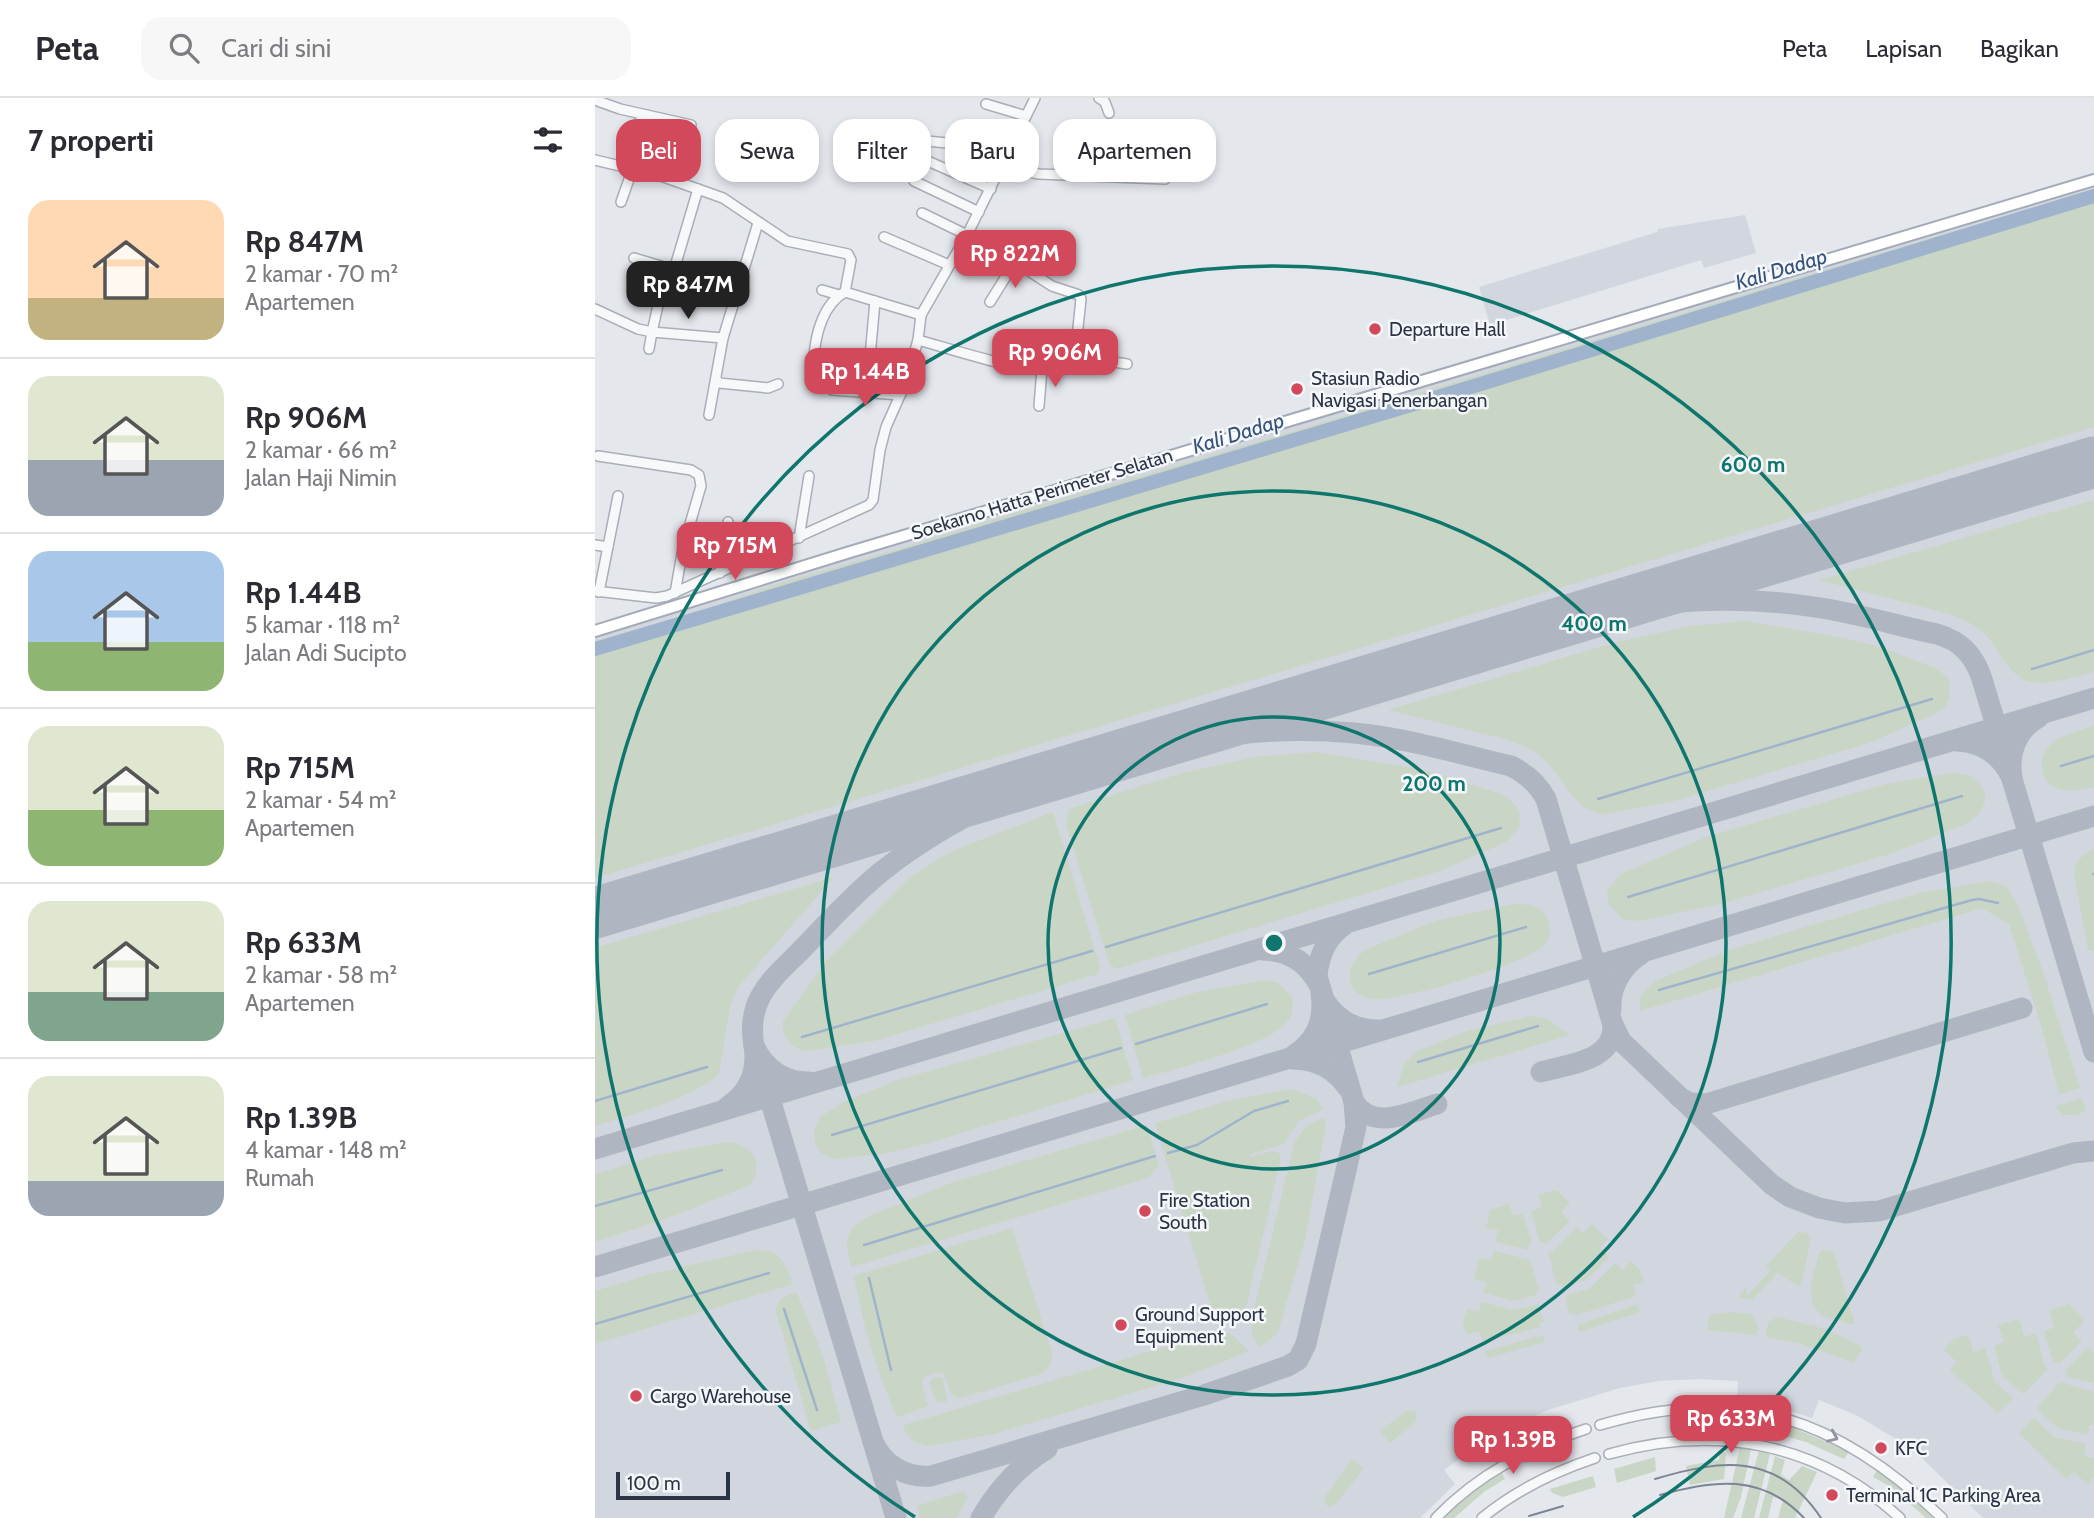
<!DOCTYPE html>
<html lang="id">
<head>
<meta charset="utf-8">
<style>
  :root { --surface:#fff; --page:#f7f7f7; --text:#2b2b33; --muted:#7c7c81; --line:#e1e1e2; --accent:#d1495b }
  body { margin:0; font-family:Cabin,sans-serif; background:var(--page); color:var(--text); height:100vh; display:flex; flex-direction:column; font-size:26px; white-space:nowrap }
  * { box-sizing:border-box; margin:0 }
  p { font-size:23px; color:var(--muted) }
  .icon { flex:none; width:38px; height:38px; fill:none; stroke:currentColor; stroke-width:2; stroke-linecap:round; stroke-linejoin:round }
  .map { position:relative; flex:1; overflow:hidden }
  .drawer { display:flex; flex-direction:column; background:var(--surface); width:595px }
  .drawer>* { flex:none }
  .guide { position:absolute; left:21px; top:21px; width:665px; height:63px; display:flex; gap:14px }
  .scale { position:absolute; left:21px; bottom:18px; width:114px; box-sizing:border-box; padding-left:7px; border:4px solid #2b3445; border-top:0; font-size:19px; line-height:24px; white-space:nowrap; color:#2b3445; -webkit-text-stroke:5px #f4f6f9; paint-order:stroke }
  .price { position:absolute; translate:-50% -60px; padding:0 16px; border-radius:14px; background:var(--accent); color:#fff; font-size:23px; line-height:46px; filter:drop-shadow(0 2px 4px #0008) }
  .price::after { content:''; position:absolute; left:50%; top:42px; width:21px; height:16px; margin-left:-10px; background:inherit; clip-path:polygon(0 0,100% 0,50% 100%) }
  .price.current { background:#222; color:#fff }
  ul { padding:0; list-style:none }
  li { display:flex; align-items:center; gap:21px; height:175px; padding:0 28px }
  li+li { border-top:2px solid var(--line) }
  li span { display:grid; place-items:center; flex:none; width:196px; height:140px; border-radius:21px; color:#555 }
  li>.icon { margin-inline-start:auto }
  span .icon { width:84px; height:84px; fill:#fffc; stroke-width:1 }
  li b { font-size:30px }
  h2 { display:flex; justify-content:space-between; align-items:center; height:84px; padding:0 28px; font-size:30px }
  .pill { padding:0 24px; border-radius:21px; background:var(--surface); box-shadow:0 4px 10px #0003; font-size:24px; line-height:63px }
  .pill.current { background:var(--accent); color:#fff }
  header { display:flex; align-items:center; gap:42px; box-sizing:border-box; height:98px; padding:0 35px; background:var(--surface); border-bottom:2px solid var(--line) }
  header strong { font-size:33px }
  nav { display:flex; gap:38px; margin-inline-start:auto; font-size:24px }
  .search { width:490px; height:63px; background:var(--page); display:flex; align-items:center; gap:18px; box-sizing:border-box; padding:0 24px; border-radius:21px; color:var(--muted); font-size:26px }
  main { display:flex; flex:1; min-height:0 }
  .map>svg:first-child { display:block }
  .built { fill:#d2d6de }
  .green { fill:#c9d6c5 }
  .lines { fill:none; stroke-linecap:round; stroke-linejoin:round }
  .stream { stroke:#9fb4cc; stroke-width:2.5 }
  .river { stroke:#9fb4cc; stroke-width:14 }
  .taxiway { stroke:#b0b6c1; stroke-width:21 }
  .runway { stroke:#b0b6c1; stroke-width:51 }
  .minor-casing { stroke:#a9aeb7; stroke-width:12 }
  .major-casing { stroke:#a3abb8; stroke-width:14 }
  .minor { stroke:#f7f8fa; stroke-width:9 }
  .major { stroke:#fff; stroke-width:10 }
  .tram { stroke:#7d8696; stroke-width:2 }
  .oneway { stroke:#9196a0 }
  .ring { fill:none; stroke:#0f766e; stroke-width:3.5 }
  .poi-dot { fill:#d1495b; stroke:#f4f6f9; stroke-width:2.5 }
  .labels { text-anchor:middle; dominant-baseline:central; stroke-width:5; stroke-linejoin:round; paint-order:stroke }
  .poi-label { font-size:19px; fill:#2b3445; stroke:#f4f6f9; text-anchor:start }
  .street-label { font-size:19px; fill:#2b3445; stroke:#f4f6f9 }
  .water-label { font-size:21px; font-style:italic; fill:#34527a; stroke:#f4f6f9 }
  .centre { fill:#0f766e; stroke:#f4f6f9; stroke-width:3.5 }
  .ring-label { font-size:21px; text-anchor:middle; font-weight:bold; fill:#0f766e; stroke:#f4f6f9; stroke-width:5; stroke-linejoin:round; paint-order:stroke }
</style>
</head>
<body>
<header>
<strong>Peta</strong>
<div class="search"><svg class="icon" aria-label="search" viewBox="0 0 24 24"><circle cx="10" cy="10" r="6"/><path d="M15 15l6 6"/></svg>Cari di sini</div>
<nav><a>Peta</a><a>Lapisan</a><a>Bagikan</a></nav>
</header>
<main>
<section class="drawer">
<h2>7 properti<svg class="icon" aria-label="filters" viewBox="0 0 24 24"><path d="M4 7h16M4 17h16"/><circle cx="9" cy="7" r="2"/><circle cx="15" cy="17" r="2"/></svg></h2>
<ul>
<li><span style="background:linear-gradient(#ffd9b3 70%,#c2b280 0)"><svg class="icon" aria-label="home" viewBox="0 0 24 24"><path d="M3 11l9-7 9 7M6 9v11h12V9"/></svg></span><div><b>Rp 847M</b><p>2 kamar · 70 m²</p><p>Apartemen</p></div></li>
<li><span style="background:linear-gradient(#dfe7d0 60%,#9aa5b1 0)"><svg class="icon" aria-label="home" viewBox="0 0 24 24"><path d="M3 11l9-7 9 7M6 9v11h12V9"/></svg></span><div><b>Rp 906M</b><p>2 kamar · 66 m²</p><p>Jalan Haji Nimin</p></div></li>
<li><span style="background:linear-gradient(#a9c7e8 65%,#8fb573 0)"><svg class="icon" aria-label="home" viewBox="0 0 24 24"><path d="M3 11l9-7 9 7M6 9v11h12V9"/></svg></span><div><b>Rp 1.44B</b><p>5 kamar · 118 m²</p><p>Jalan Adi Sucipto</p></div></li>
<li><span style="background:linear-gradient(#dfe7d0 60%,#8fb573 0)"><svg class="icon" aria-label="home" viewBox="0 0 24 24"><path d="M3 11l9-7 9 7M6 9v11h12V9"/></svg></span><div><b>Rp 715M</b><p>2 kamar · 54 m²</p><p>Apartemen</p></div></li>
<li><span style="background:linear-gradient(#dfe7d0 65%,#7fa58c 0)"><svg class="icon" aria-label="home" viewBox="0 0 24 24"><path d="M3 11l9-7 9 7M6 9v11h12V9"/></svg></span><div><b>Rp 633M</b><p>2 kamar · 58 m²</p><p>Apartemen</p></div></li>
<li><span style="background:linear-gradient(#dfe7d0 75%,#9aa5b1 0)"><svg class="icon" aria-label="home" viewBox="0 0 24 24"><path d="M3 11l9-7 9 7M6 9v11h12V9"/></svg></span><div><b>Rp 1.39B</b><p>4 kamar · 148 m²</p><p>Rumah</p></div></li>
</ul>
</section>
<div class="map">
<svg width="1499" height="1420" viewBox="0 0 1499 1420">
  <rect width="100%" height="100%" fill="#e4e7ec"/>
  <g class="built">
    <path d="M 1499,86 L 1499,1420 L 1388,1420 L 1329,1362 L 1296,1338 L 1261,1317 L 1224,1302 L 1217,1320 L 1196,1313 L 1142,1303 L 1143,1283 L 1105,1281 L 1064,1283 L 1025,1290 L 953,1312 L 916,1328 L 881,1348 L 849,1372 L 860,1386 L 825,1420 L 0,1420 L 0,536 Z"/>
    <path d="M 1150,117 L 1161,155 L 1109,170 L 1106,162 L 895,227 L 884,189 L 1062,134 L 1063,131 Z"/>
  </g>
  <g class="green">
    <path d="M 1499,93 L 1499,329 L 0,780 L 0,543 L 106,513 L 188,484 C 299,454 408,417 518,386 C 846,292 1171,186 1499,93 Z"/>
    <path d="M 1499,402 L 1499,574 C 1479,579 1454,588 1433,583 C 1413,577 1403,549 1389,535 C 1379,526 1367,521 1355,516 L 1224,482 Z"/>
    <path d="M 1150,523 L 1249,540 L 1285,549 L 1340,570 L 1353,580 L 1355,586 L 1354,601 L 1350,609 L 1340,616 L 1274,645 L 1079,703 L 1010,716 C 977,715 967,674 944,657 C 925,643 900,639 877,633 C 849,626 821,619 793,612 L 1018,545 L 1095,528 Z"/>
    <path d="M 1499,627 L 1499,689 C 1487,691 1472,695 1461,690 C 1444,683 1443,661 1454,648 C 1465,637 1485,633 1499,627 Z"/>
    <path d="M 721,654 L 829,672 L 896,693 L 912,699 L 922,709 L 925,716 L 924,729 L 911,744 L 845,773 L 522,871 L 514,866 L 471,726 L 474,711 L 587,675 L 660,659 Z"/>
    <path d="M 1357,675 L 1374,677 L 1384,685 L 1390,696 L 1390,704 L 1384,716 L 1373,725 L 1295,756 L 1129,805 L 1045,823 L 1027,821 L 1014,807 L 1012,793 L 1024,777 L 1111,739 L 1291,686 Z"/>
    <path d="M 458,714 L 505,869 L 503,876 L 279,943 L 211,953 C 195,950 187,940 188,923 L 232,862 L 313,781 L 344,760 L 367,749 Z"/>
    <path d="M 1499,751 L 1499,854 L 1498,852 L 1493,852 L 1479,776 C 1480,762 1487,757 1499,751 Z"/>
    <path d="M 239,779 L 144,888 L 135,908 L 124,976 C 100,999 33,1018 0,1028 L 0,850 Z"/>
    <path d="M 1395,783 L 1411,788 L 1422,805 L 1447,871 L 1485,990 L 1464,996 L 1445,924 L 1414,826 L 1387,810 L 1045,913 L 1045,899 L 1060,883 L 1137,851 L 1324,795 Z"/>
    <path d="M 918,806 C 933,806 949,807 954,824 C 956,830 955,839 951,845 C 937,865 804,904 778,901 C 747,897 749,865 772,851 L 840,823 Z"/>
    <path d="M 670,882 L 683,885 L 697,899 C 698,907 698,914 694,921 C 679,947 579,971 548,980 L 530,917 L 602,894 Z"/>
    <path d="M 937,918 L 952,921 L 975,937 L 802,989 L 809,966 L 823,953 L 872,933 Z"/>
    <path d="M 520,920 L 538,982 L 334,1045 L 287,1056 L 238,1061 L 226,1055 L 220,1045 L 219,1031 L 226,1018 L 251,1003 L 303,982 Z"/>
    <path d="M 696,991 L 721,1000 L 728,1011 L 704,1023 L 688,1046 L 654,1057 L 655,1059 L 677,1053 L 684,1055 L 686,1060 L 652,1205 L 646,1216 L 630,1220 L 619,1214 L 616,1209 L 560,1025 L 633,1003 Z"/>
    <path d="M 1487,1000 L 1491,1012 L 1483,1017 L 1468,1017 L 1460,1008 Z"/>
    <path d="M 728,1020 L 731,1022 L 730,1031 L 710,1142 L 684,1230 L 681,1237 L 665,1249 L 657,1237 L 657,1219 L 700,1043 L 711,1028 Z"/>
    <path d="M 552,1027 L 564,1067 L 553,1080 L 256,1169 C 250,1143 248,1134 272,1119 L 358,1084 Z"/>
    <path d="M 132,1044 C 157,1046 170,1064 155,1087 L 71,1121 L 0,1144 L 0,1076 L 62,1057 Z"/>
    <path d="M 961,1092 L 975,1105 L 966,1114 L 975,1123 L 950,1147 L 949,1144 L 945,1144 L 936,1113 L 947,1109 L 943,1097 Z"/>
    <path d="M 914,1106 L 918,1118 L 928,1115 L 937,1146 L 932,1148 L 933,1152 L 900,1144 L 903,1132 L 891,1130 L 895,1112 Z"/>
    <path d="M 997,1126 L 1013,1141 L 1005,1150 L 1014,1159 L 991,1182 L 967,1189 L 966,1186 L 962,1187 L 953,1155 L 958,1153 L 982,1129 L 988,1135 Z"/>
    <path d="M 417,1130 L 456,1251 C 459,1264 454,1272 443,1277 L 365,1300 L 357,1297 L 349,1276 C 343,1273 334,1276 329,1280 L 327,1284 L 333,1308 L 302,1319 C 280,1268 269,1232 259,1178 Z"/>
    <path d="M 1203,1134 L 1212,1135 L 1216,1142 L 1205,1189 L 1182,1175 L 1157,1202 L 1143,1199 L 1151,1190 L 1152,1198 L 1175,1173 L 1171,1168 Z"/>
    <path d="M 161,1152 C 185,1152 191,1165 198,1186 L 0,1246 L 0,1193 L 52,1177 Z"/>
    <path d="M 1229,1152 L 1239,1154 L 1260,1227 L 1227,1218 C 1207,1200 1219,1177 1224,1155 Z"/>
    <path d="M 899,1153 L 935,1162 L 944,1192 L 940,1194 L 941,1197 L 919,1203 L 889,1195 L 891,1184 L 879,1181 L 884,1160 L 896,1162 Z"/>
    <path d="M 1036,1163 L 1045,1172 L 1049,1184 L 1038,1187 L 1041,1198 L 980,1218 L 979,1215 L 974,1216 L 970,1198 L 995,1190 L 1020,1165 L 1028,1172 Z"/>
    <path d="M 202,1195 L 228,1258 L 246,1324 L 216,1333 L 181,1214 C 181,1201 191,1197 202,1195 Z"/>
    <path d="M 887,1204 L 918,1212 L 944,1206 L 949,1223 L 944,1225 L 945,1229 L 888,1244 L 884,1233 L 872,1237 L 868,1225 L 872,1211 L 884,1214 Z"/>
    <path d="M 1043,1206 L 1045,1214 L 984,1234 L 982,1227 Z"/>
    <path d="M 1474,1206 L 1490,1222 L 1478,1235 L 1487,1243 L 1464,1266 L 1458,1263 L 1449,1233 L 1459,1230 L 1454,1212 Z"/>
    <path d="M 1135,1214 L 1157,1216 L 1163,1228 L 1161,1237 L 1113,1232 L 1114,1217 Z"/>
    <path d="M 1183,1219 L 1227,1230 L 1263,1246 L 1267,1251 L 1259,1265 L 1207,1246 L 1171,1239 L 1173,1224 Z"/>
    <path d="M 1424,1221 L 1429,1239 L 1441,1235 L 1450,1269 L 1453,1271 L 1429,1296 L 1407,1278 L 1399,1248 L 1409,1244 L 1403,1227 Z"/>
    <path d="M 623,1233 L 636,1236 L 654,1253 L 590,1279 L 399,1336 L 333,1348 L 317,1343 L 308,1330 L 309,1327 Z"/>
    <path d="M 948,1237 L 950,1244 L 893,1260 L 890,1253 Z"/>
    <path d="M 1373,1237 L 1378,1254 L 1390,1250 L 1400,1284 L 1418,1300 L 1403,1315 L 1355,1272 L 1362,1264 L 1349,1252 L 1359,1241 Z"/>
    <path d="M 1493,1249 L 1499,1255 L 1499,1285 L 1473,1279 L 1470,1273 Z"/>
    <path d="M 344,1279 L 348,1281 L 352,1302 L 349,1305 L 341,1303 L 334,1285 L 338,1280 Z"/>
    <path d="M 1465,1284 L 1499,1294 L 1499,1327 L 1495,1327 L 1493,1337 L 1463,1330 L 1444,1313 L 1443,1309 Z"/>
    <path d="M 813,1312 L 821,1313 L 821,1323 L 795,1345 L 785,1333 Z"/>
    <path d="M 1117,1316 L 1140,1321 L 1149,1331 L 1138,1330 L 1138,1326 L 1117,1324 Z"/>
    <path d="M 1152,1319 L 1197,1329 L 1254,1354 L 1249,1361 L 1211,1344 L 1156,1329 L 1151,1322 Z"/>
    <path d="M 1439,1320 L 1459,1339 L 1491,1346 L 1489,1358 L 1499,1360 L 1499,1379 L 1492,1386 L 1479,1374 L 1471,1381 L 1424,1335 Z"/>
    <path d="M 1145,1349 L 1156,1351 L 1146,1399 L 1138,1420 L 1129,1420 Z"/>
    <path d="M 1164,1352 L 1175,1356 L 1159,1420 L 1146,1420 Z"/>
    <path d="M 1125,1354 L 1131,1355 L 1129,1381 L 1095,1387 L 1091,1368 L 1124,1362 Z"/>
    <path d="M 1180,1358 L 1190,1362 L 1186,1377 L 1194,1382 L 1207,1368 L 1222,1374 L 1200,1420 L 1183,1420 L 1188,1402 L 1178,1399 L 1173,1420 L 1164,1420 Z"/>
    <path d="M 1060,1359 L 1061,1373 L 1022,1385 L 1019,1371 Z"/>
    <path d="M 757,1361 L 769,1370 L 740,1407 L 734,1409 L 729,1405 L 730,1399 Z"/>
    <path d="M 1282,1372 L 1304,1388 L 1338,1420 L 1331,1420 L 1296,1389 L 1278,1379 Z"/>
    <path d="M 906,1373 L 910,1381 L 889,1394 L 859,1420 L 846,1420 L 865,1402 Z"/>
    <path d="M 998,1378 L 1001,1389 L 968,1399 L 957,1395 L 955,1391 Z"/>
    <path d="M 365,1394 L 370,1395 L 372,1400 L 362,1420 L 325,1420 L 322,1408 Z"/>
  </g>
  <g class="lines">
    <g class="stream">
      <path d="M 1437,571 L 1499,552"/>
      <path d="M 1466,668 L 1499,658"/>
      <path d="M 1003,701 L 1337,601"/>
      <path d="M 1498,776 L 1499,776"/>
      <path d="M 1033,799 L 1367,698"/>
      <path d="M 511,849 L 906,730"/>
      <path d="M 774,876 L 931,829"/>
      <path d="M 1064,892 L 1377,802 L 1384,801 L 1403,805"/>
      <path d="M 207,939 L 497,853"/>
      <path d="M 541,946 L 672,906"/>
      <path d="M 823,964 L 943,928"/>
      <path d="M 0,1003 L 112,969"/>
      <path d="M 237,1037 L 526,950"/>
      <path d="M 573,1055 L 602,1047 L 659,1013 L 693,1003"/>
      <path d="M 0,1108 L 127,1072"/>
      <path d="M 269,1147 L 560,1058"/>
      <path d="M 274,1180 L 296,1272"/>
      <path d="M 189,1211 L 222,1312"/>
      <path d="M 0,1226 L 174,1175"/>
    </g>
    <path class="river" d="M 0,551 L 853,296 L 1499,98"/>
    <g class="taxiway">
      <path d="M 1429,386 L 1499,373"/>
      <path d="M 970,523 C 1059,503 1134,495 1226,510 C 1265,516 1303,528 1342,536 C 1366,543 1379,557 1387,581 L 1499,954"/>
      <path d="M 1362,643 C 1388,644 1406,657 1417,680 C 1413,655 1421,632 1444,619"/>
      <path d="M 521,658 C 604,639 674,627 759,635 C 813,640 864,656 916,668 C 932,676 943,686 951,701 L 1018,927 L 1026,943 L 1176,1086 L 1195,1099 L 1224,1110 L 1250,1115 L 1284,1113 L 1478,1055 L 1499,1053"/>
      <path d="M 667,852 C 693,852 712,864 724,887"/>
      <path d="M 1016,911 C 1015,888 1027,868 1046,856"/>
      <path d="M 699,957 C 721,943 730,921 726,896 C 738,919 757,932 783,932"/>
      <path d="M 697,961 C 720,961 740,971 753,990"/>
      <path d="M 946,974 C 973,966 1020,963 1018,927"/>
      <path d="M 1084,999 L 1095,1005 L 1111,1006 L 1427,910"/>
      <path d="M 759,1004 C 778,1034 816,1014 842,1006"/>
      <path d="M 132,1009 C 154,995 163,974 159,948 C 170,971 190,985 215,984"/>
      <path d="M 0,1051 L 1499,600"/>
      <path d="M 0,1169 L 1499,718"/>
      <path d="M 278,1344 C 289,1367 310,1380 336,1378 L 609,1297 L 693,1268 L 703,1262 L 711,1246 L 761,1029 L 759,1004 L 722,878 C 724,857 731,840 748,828"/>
      <path d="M 301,1420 L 159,948 C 150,897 181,879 213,845 C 236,821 260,795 286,774 C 337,733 394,705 454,679"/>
      <path d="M 386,1420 C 403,1391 423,1368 452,1351"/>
    </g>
    <path class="runway" d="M 0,815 L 1499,364"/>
    <g class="minor-casing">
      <g id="minor">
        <path d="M 504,0 L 510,4 L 514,15"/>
        <path d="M 0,2 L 25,11 L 96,27 L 87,48 L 71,50 L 63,77"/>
        <path d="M 391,6 L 431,18"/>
        <path d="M 319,35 L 332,43 L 371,47 L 411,60"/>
        <path d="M 326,60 L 396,91"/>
        <path d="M 0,62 L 63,77 L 128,100 L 192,143 L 253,156 L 256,162 L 250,194 L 326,217"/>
        <path d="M 34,69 C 28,42 32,36 51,17"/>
        <path d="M 406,69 L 444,76 L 570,81"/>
        <path d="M 319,83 L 384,114"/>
        <path d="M 26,104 L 38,70"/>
        <path d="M 327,115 L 372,137"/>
        <path d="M 289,139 L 354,167"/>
        <path d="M 368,143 L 398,159 L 417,162 L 457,188 L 484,197 L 486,201 L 480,258"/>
        <path d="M 39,160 L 79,172"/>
        <path d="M 227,192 L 244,197"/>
        <path d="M 395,204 L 420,164"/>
        <path d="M 0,211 L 43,231 L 57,234 L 66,194 L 79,172 L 103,91"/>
        <path d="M 323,242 C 350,249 431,276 454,271 C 463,268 472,263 480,258"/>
        <path d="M 54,251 L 57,234 L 128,240"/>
        <path d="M 480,258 L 532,266"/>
        <path d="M 219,261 C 220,237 228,206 250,194"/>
        <path d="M 274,270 L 280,203"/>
        <path d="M 121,281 L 124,285 L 173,290 L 183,286"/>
        <path d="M 237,292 L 305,297"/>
        <path d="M 444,308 L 447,271"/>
        <path d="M 114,317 L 128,240 L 163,125"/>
        <path d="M 3,358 L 96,372 L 104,377 L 106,388 L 88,450 L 80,495"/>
        <path d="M 204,440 L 214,378"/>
        <path d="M 0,447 L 13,449"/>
        <path d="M 125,475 L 133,424"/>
        <path d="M 0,493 L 61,500 L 72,498 L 274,407 L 278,402 L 285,352 L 291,329 L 311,284 L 323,242 L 326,217 L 372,137 L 440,0"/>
        <path d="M 4,494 L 23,398"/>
        <path d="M 1132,1314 C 1147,1321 1155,1331 1162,1346"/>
        <path d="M 1005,1327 C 1144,1285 1245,1321 1347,1420"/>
        <path d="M 1014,1356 C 1120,1326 1222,1344 1305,1420"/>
        <path d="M 841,1420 C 883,1376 934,1350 991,1331"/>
        <path d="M 887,1420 C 921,1392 958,1374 1000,1360"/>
      </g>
    </g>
    <g class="major-casing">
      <path id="major" d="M 0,533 L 255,454 L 1499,82"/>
    </g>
    <use href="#minor" class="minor"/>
    <use href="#major" class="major"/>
    <g class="tram">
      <path d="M 1060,1381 C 1127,1361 1182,1354 1226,1420"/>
      <path d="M 1065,1397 C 1118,1382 1167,1375 1209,1420"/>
      <path d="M 934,1418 L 968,1408"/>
    </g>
  </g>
  <defs><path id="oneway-chevron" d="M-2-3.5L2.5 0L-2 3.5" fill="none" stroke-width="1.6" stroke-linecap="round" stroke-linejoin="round" transform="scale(1.75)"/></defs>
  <use class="oneway" href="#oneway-chevron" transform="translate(1238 1339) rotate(24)"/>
  <g class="ring">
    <circle cx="679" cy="845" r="226"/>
    <circle cx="679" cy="845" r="452"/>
    <path d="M320 1419A677 677 0 1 1 1038 1419"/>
  </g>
  <g class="poi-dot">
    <circle cx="780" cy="231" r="7"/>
    <circle cx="702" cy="291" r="7"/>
    <circle cx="550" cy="1113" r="7"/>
    <circle cx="526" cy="1227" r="7"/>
    <circle cx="41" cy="1298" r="7"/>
    <circle cx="1286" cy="1350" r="7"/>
    <circle cx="1237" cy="1397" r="7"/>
  </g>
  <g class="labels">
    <g class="poi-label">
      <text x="794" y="231">Departure Hall</text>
      <text x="716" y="280">Stasiun Radio<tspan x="716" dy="22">Navigasi Penerbangan</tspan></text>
      <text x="564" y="1102">Fire Station<tspan x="564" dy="22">South</tspan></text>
      <text x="540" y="1216">Ground Support<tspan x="540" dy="22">Equipment</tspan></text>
      <text x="55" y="1298">Cargo Warehouse</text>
      <text x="1300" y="1350">KFC</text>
      <text x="1251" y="1397">Terminal 1C Parking Area</text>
    </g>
    <g class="street-label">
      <text transform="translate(447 396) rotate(-17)">Soekarno Hatta Perimeter Selatan</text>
    </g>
    <g class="water-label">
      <text transform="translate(1186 171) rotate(-17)">Kali Dadap</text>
      <text transform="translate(643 335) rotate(-17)">Kali Dadap</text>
    </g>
  </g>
  <circle cx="679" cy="845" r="10" class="centre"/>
  <g class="ring-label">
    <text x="1158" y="374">600 m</text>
    <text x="999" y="533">400 m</text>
    <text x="839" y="693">200 m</text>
  </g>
</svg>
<div class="scale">100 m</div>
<b class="price" style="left:420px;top:192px">Rp 822M</b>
<b class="price current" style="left:93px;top:223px">Rp 847M</b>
<b class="price" style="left:460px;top:291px">Rp 906M</b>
<b class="price" style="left:270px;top:310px">Rp 1.44B</b>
<b class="price" style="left:140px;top:484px">Rp 715M</b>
<b class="price" style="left:1136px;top:1357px">Rp 633M</b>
<b class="price" style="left:918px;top:1378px">Rp 1.39B</b>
<div class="guide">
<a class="pill current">Beli</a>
<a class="pill">Sewa</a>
<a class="pill">Filter</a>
<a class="pill">Baru</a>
<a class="pill">Apartemen</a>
</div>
</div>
</main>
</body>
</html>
